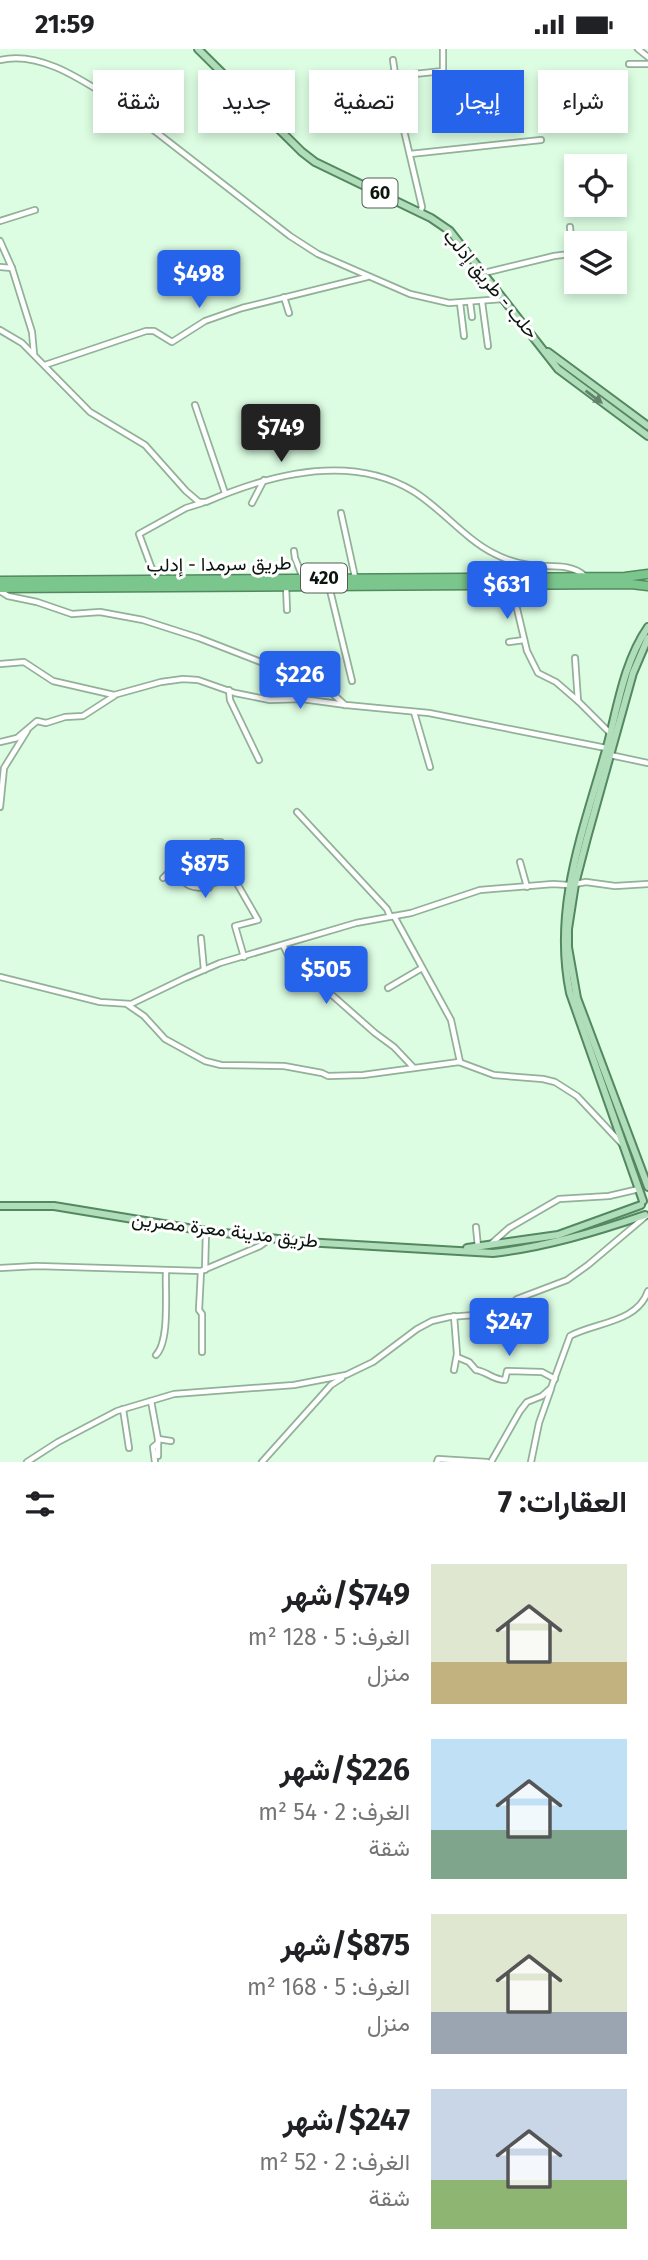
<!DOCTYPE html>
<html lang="ar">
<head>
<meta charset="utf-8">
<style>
  :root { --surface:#fff; --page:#f6f6f6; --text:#202124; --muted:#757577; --accent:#2563eb }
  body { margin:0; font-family:"Fira Sans",Vazirmatn,sans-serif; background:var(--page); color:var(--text); direction:rtl; height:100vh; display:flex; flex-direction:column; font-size:26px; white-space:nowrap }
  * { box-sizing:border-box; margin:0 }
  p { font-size:23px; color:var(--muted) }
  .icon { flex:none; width:38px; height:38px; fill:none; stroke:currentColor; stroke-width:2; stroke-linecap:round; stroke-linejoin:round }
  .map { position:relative; height:1413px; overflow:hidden; direction:ltr }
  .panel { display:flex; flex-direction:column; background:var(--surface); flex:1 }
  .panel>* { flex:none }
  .hud { position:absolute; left:21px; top:21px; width:607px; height:63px; direction:rtl; display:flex; gap:14px }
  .fabs { position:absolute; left:564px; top:105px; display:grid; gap:14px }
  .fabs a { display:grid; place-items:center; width:63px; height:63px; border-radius:0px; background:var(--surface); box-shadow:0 4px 10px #0003; font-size:35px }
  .price { position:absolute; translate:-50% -60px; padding:0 16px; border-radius:7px; background:var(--accent); color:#fff; font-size:23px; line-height:46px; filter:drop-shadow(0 2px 4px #0008) }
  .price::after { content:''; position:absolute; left:50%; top:42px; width:21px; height:16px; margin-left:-10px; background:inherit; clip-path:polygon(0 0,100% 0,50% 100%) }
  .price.active { background:#222; color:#fff }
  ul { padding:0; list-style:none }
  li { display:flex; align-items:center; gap:21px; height:175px; padding:0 21px }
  li span { display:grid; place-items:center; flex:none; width:196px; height:140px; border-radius:0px; color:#555 }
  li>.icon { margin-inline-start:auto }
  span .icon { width:84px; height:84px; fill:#fffc; stroke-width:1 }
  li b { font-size:30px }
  h2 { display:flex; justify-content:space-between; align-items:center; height:84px; padding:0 21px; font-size:30px }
  .tag { padding:0 24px; border-radius:0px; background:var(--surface); box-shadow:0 4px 10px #0003; font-size:24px; line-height:63px }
  .tag.active { background:var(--accent); color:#fff }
  .status { display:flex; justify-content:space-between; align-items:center; height:49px; padding:0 35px; background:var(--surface); direction:ltr }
  .status svg { height:19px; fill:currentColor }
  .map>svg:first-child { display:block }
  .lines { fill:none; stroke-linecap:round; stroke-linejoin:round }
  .minor-casing { stroke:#92b198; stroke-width:8 }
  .major-casing { stroke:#538860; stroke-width:10 }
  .highway-casing { stroke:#538860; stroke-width:11 }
  .minor { stroke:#fff; stroke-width:4.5 }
  .major { stroke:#b0ddba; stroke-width:6 }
  .highway { stroke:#7bc68c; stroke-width:8 }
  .oneway { fill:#65836c }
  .labels { text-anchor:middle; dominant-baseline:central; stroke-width:6; stroke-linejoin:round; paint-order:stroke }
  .shield { fill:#fff; stroke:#545c56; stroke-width:2 }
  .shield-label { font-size:18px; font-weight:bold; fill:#0a160d }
  .street-label { font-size:19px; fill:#0a160d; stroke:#fff }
</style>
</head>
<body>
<div class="status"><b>21:59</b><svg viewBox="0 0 49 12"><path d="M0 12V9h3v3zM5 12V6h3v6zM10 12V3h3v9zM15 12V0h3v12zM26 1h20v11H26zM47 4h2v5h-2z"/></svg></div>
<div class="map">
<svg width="648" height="1413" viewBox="0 0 648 1413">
  <rect width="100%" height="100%" fill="#dcfde2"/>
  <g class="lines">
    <g class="minor-casing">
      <g id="minor">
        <path d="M 638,0 L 648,8"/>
        <path d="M 0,11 C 42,1 86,34 120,55 L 290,187 L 318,205 L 410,245 L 449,254 L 503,250"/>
        <path d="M 393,11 L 402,73 L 422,158 L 420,164"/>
        <path d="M 629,15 L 648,15"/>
        <path d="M 395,27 L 443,22 L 443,0"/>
        <path d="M 410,105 L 541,91"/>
        <path d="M 0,172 L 35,161"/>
        <path d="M 0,192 L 12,219 L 32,283 L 34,305"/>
        <path d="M 0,218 L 12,219"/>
        <path d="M 484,224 L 554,207 L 570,205 L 572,203 L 570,178"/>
        <path d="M 284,248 L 289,264"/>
        <path d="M 470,253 L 472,268"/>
        <path d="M 482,253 L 488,297"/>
        <path d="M 460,254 L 464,287"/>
        <path d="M 0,281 L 22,294 L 90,363 L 145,396 L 186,442 L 199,453 L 206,453 C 268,426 350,404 413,442 C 441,459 465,490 493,504 C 504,510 516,514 529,516 C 549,519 569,513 585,527"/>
        <path d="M 45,316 L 146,282 L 154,282 L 172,293 L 205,272 L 242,259 L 367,228"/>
        <path d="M 195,356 L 225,444"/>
        <path d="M 252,454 L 264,431"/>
        <path d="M 341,464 L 355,528"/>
        <path d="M 294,502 L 295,509 L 303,529"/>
        <path d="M 156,531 L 139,485 L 186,459 L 202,454"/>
        <path d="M 528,536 L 513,543 L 527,602 L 538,624 L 556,633 L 578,652"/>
        <path d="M 286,537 L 287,561"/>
        <path d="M 329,537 L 352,632"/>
        <path d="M 0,542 L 8,547 L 37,553 L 72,565 L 100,563 L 143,571 L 199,589 L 284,622 L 333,645 L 345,656"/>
        <path d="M 509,593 L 524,591"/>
        <path d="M 575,609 L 578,652 L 610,684"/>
        <path d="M 0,615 L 24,613 L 53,632 L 114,646 L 161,633 L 183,630 L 198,631 L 235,644 L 270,651 L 302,650 L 346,656 L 429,664 L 606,699"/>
        <path d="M 229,641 L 230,651 L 259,711"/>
        <path d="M 414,663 L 430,718"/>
        <path d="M 0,693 L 17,689 L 37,672 L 46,674 L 65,668 L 83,667 L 114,647"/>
        <path d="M 610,706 L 648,714"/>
        <path d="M 0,758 L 4,719 L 27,682"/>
        <path d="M 297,763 L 387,860 L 390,867"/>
        <path d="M 213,793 L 221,793 L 230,806 L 235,831 L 258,871 L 235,877 L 244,908"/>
        <path d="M 520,813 L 527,838"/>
        <path d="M 163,829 L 168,824 C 178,824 177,827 184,833 C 191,839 200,839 209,839 L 211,835 L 234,828"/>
        <path d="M 575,835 L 586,833 L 615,837 L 648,835"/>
        <path d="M 394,867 L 451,971 L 460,1013"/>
        <path d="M 201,889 L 204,921"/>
        <path d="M 283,896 L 289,908 L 375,984 L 394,998 L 413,1018"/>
        <path d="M 0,928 L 100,953 L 131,955 L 185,929 L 220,914 L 356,874 L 411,864 L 480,841 L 553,835 L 568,836"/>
        <path d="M 388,939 L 422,919"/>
        <path d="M 128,956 L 144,967 L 165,990 L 205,1012 L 221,1016 L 284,1017 L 322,1024 L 328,1027 L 363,1026 L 459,1013 L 494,1026 L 543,1030 L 555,1033 L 577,1047 L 622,1095"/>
        <path d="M 476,1178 L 478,1198"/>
        <path d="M 491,1195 L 509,1179 L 559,1150 L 609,1147 L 639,1140"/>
        <path d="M 0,1219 L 37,1217 L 201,1222 L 260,1197 L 271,1189"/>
        <path d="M 205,1221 L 206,1182"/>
        <path d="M 201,1222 L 199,1261 L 202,1265 L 202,1303"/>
        <path d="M 156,1306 C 170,1292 165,1243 166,1222"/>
        <path d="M 457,1308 L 469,1313 L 476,1321 C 488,1323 493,1331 505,1331 L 507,1322 L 542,1323 L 555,1330"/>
        <path d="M 454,1321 L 457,1305 L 454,1267"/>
        <path d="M 151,1352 L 158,1390 L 158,1407"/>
        <path d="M 123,1360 L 129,1399"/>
        <path d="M 158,1390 L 171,1392"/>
        <path d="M 27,1413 L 58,1393 L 117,1362 L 174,1345 L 294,1336 L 346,1326 L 373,1313 L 417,1280 L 432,1272 L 449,1268 L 500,1264 L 517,1250 L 567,1231 L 588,1216 L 646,1167"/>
        <path d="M 155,1413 L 153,1398 L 158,1394"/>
        <path d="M 262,1413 L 331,1336 L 342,1329"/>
        <path d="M 437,1413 L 438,1410 L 487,1413"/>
        <path d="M 491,1413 L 520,1362 L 527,1353 L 542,1347 L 551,1339 L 570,1287 C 596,1273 637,1274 648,1242"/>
        <path d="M 531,1413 L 539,1374 L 551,1340"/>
      </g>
    </g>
    <g class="major-casing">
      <g id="major">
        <path d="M 198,0 L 302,103 L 315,113 L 431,169 L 450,182 L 558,320 L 648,387"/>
        <path d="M 548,303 L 648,377"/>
        <path d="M 648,589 L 633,624 L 587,789 L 575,835 L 568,880 L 568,898 L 577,949 L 648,1138"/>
        <path d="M 643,1152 L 570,944 C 552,856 585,778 608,694 C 618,655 625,611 648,578"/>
        <path d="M 0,1157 L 54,1157 L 206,1182 L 305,1193 L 493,1204 C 545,1198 595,1183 645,1166"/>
        <path d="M 467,1199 L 558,1186 L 641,1156"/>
      </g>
    </g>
    <g class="highway-casing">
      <g id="highway">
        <path d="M 0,532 L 625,528 L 648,525"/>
        <path d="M 0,539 L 631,535 L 648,537"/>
      </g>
    </g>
    <use href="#minor" class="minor"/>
    <use href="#major" class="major"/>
    <use href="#highway" class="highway"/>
  </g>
  <defs><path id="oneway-solid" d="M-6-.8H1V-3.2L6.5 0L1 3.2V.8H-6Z" transform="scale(1.75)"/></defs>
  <use class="oneway" href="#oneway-solid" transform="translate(594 348) rotate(37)"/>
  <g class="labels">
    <g class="shield">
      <rect x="362.5" y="129.5" width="35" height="29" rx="5"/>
      <rect x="301" y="514.5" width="46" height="29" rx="5"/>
    </g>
    <g class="shield-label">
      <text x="380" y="144">60</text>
      <text x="324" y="529">420</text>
    </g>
    <g class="street-label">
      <text transform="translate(491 235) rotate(50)">حلب - طريق إدلب</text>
      <text transform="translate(219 515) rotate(-1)">طريق سرمدا - إدلب</text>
      <text transform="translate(225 1181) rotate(7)">طريق مدينة معرة مصرين</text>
    </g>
  </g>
</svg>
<div class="fabs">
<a><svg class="icon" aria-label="locate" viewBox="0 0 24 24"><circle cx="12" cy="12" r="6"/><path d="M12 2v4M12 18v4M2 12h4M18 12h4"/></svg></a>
<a><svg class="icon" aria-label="layers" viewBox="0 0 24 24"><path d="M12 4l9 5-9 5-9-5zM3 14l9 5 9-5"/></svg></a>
</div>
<b class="price" style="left:199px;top:261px">$498</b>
<b class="price active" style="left:281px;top:415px">$749</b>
<b class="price" style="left:507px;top:572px">$631</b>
<b class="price" style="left:300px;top:662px">$226</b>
<b class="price" style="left:205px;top:851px">$875</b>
<b class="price" style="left:326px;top:957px">$505</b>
<b class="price" style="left:509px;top:1309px">$247</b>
<div class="hud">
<a class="tag">شراء</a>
<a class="tag active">إيجار</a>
<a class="tag">تصفية</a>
<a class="tag">جديد</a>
<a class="tag">شقة</a>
</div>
</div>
<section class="panel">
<h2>العقارات: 7<svg class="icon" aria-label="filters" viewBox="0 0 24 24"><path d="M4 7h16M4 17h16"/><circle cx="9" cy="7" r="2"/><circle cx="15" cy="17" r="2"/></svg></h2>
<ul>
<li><span style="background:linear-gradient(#dfe7d0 70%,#c2b280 0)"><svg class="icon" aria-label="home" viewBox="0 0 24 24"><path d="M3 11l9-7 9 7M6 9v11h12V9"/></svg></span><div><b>$749/شهر</b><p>الغرف: 5 · 128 m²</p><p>منزل</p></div></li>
<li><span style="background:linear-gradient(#bfe0f5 65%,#7fa58c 0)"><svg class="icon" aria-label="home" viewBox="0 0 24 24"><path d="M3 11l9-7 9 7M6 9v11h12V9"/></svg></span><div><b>$226/شهر</b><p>الغرف: 2 · 54 m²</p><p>شقة</p></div></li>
<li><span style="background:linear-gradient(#dfe7d0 70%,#9aa5b1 0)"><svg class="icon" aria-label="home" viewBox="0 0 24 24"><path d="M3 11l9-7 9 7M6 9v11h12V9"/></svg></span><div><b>$875/شهر</b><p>الغرف: 5 · 168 m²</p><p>منزل</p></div></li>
<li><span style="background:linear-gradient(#c9d6e8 65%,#8fb573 0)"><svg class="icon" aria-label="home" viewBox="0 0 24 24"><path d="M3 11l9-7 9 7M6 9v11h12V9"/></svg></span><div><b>$247/شهر</b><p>الغرف: 2 · 52 m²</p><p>شقة</p></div></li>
</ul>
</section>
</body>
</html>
